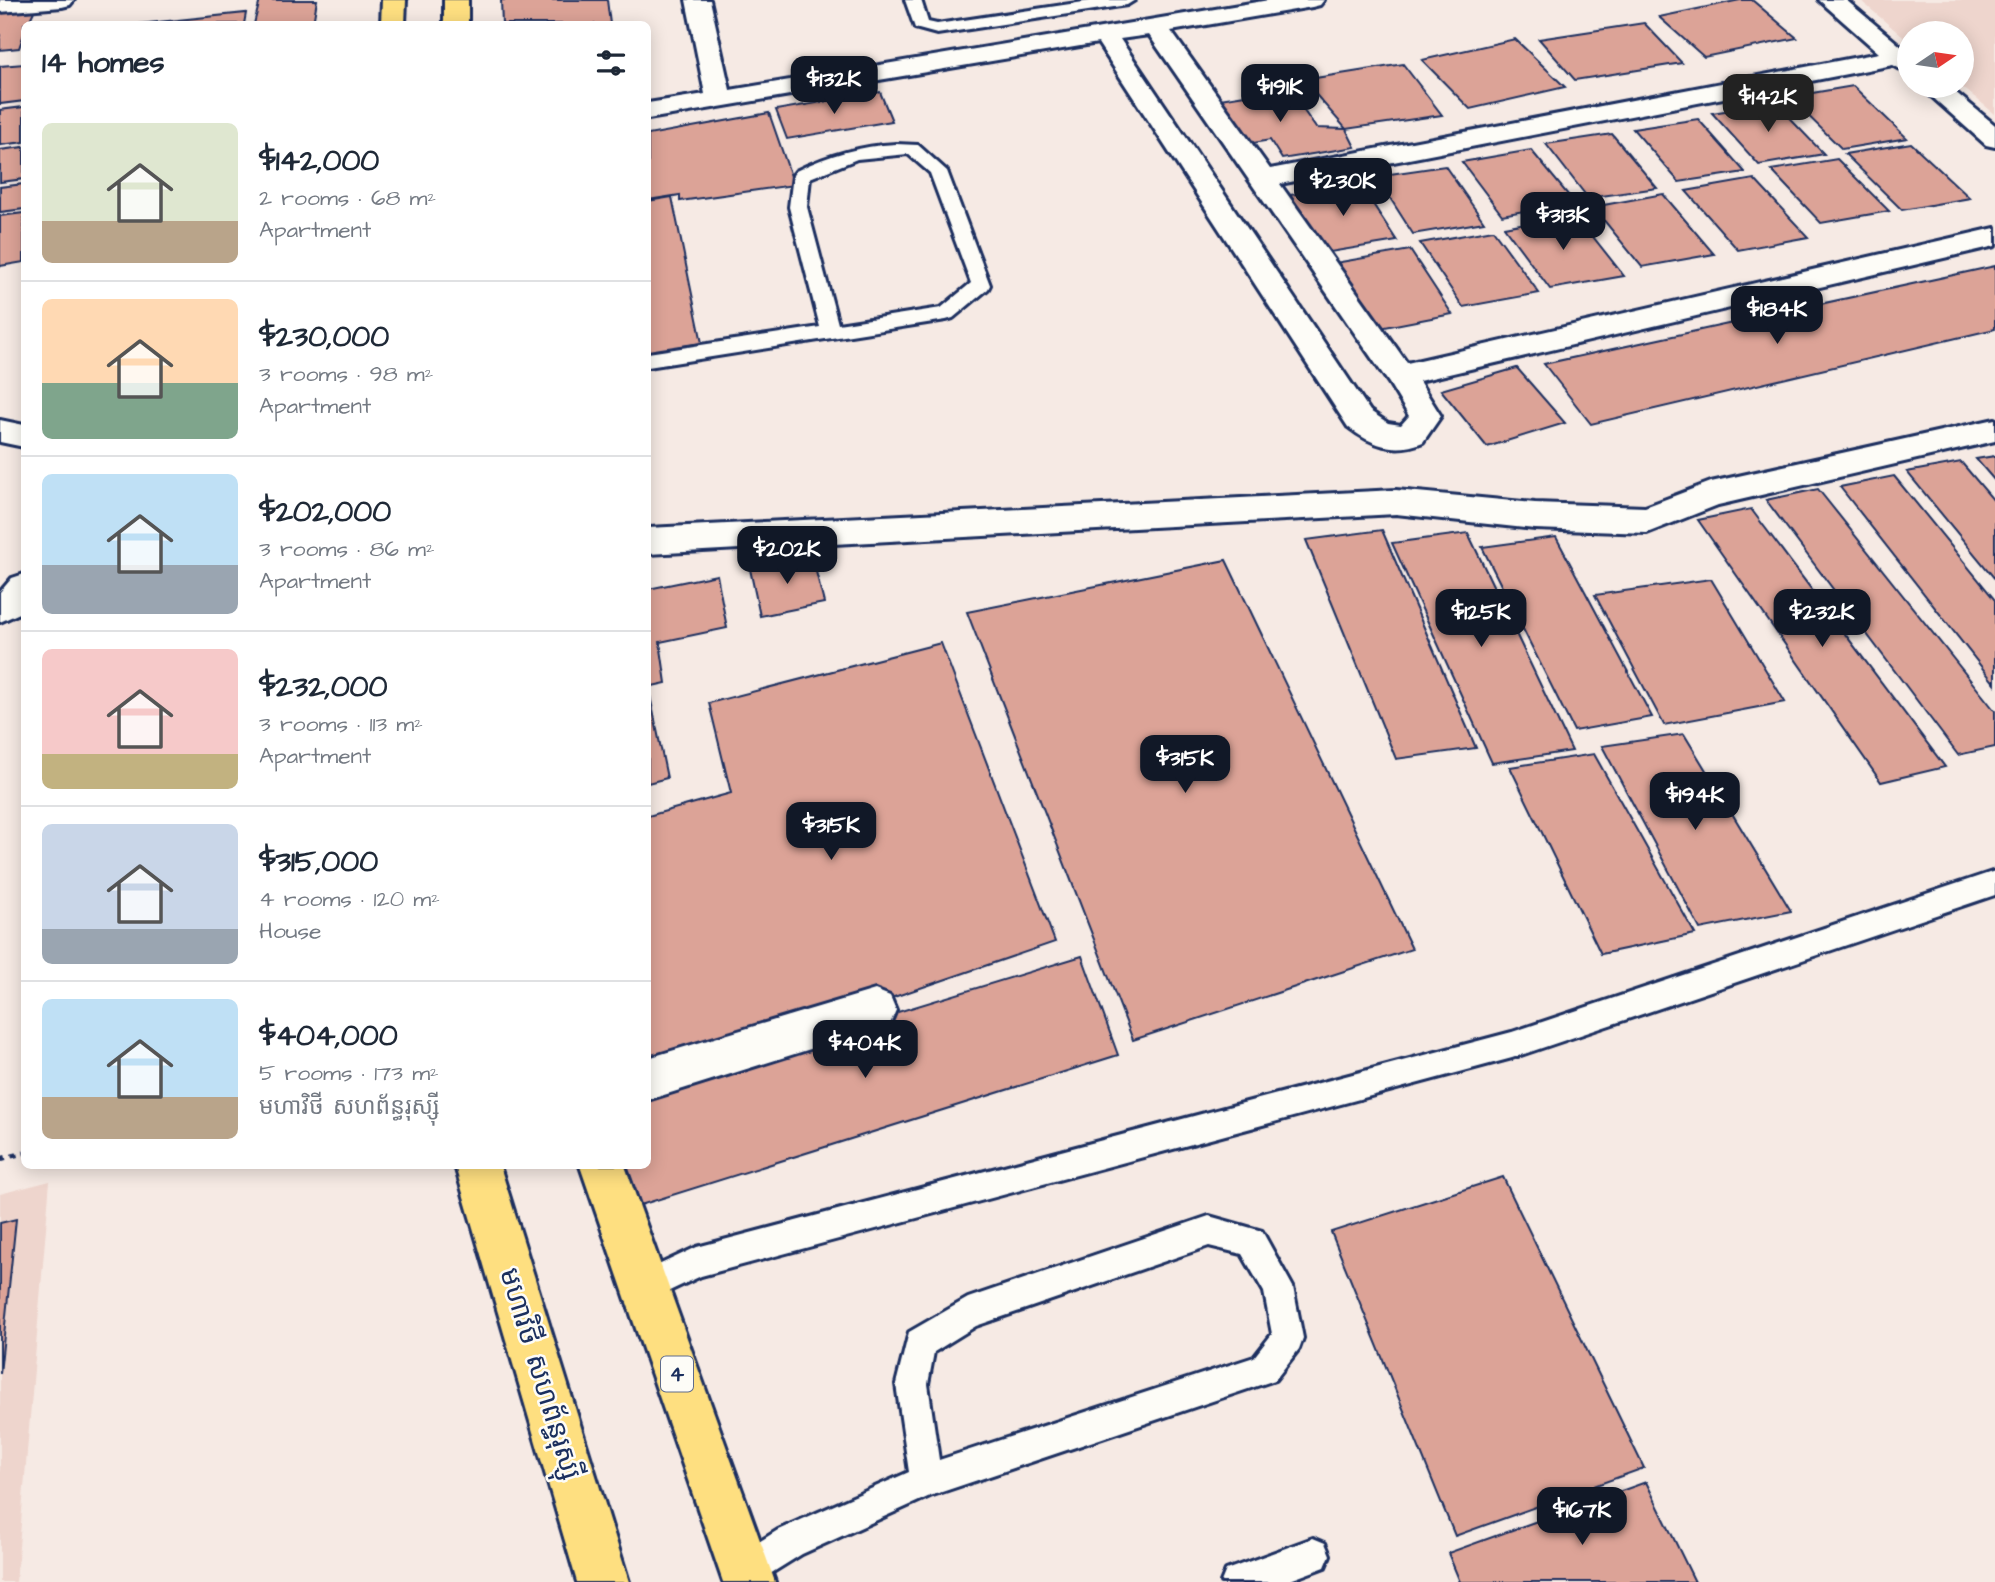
<!DOCTYPE html>
<html lang="en">
<head>
<meta charset="utf-8">
<style>
  :root { --surface:#fff; --page:#f6f6f7; --text:#1f2937; --muted:#747a83; --line:#e0e1e3; --accent:#111827 }
  body { margin:0; font-family:"Architects Daughter","Noto Sans Khmer",sans-serif; background:var(--page); color:var(--text); height:100vh; display:flex; flex-direction:column; font-size:26px; white-space:nowrap }
  * { box-sizing:border-box; margin:0 }
  p { font-size:23px; color:var(--muted) }
  .icon { flex:none; width:38px; height:38px; fill:none; stroke:currentColor; stroke-width:2; stroke-linecap:round; stroke-linejoin:round }
  .map { position:relative; flex:1; overflow:hidden }
  .side { position:absolute; left:21px; top:21px; width:630px; height:1148px; display:flex; flex-direction:column; background:var(--surface); border-radius:10px; box-shadow:0 4px 18px #0003 }
  .side>* { flex:none }
  .needle { width:46px; rotate:77deg }
  .tools { position:absolute; left:1897px; top:21px; display:grid; gap:14px }
  .tools a { display:grid; place-items:center; width:77px; height:77px; border-radius:50%; background:var(--surface); box-shadow:0 4px 18px #0003; font-size:35px }
  .price { position:absolute; translate:-50% -60px; padding:0 16px; border-radius:14px; background:var(--accent); color:#fff; font-size:23px; line-height:46px; filter:drop-shadow(0 2px 4px #0008) }
  .price::after { content:''; position:absolute; left:50%; top:42px; width:21px; height:16px; margin-left:-10px; background:inherit; clip-path:polygon(0 0,100% 0,50% 100%) }
  .price.on { background:#222; color:#fff }
  ul { padding:0; list-style:none }
  li { display:flex; align-items:center; gap:21px; height:175px; padding:0 21px }
  li+li { border-top:2px solid var(--line) }
  li span { display:grid; place-items:center; flex:none; width:196px; height:140px; border-radius:10px; color:#555 }
  li>.icon { margin-inline-start:auto }
  span .icon { width:84px; height:84px; fill:#fffc; stroke-width:1 }
  li b { font-size:30px }
  h2 { display:flex; justify-content:space-between; align-items:center; height:84px; padding:0 21px; font-size:30px }
  .map>svg:first-child { display:block }
  .built { fill:#eed5cd }
  .building { fill:#dca397; stroke:#1b2f5e; stroke-width:2 }
  .lines { fill:none; stroke-linecap:round; stroke-linejoin:round }
  .service-casing { stroke:#1b2f5e; stroke-width:6 }
  .minor-casing { stroke:#1b2f5e; stroke-width:6 }
  .tertiary-casing { stroke:#1b2f5e; stroke-width:6 }
  .trunk-casing { stroke:#1b2f5e; stroke-width:6 }
  .path { stroke:#1b2f5e; stroke-width:5; stroke-dasharray:6 6; stroke-linecap:butt }
  .service { fill:#fdfcf7; fill-rule:evenodd }
  .minor { fill:#fdfcf7; fill-rule:evenodd }
  .tertiary { fill:#fdfcf7; fill-rule:evenodd }
  .trunk { fill:#fedf80; fill-rule:evenodd }
  .labels { text-anchor:middle; dominant-baseline:central; stroke-width:5; stroke-linejoin:round; paint-order:stroke }
  .shield { fill:#fdfcf7; stroke:#5f6c8c; stroke-width:2 }
  .shield-label { font-size:21px; font-weight:bold; fill:#1b2f5e }
  .near-street-label { font-size:28px; fill:#1b2f5e; stroke:#fdfcf7 }
</style>
</head>
<body>
<div class="map">
<svg width="1995" height="1582" viewBox="0 0 1995 1582">
  <rect width="100%" height="100%" fill="#f6eae4"/>
  <filter id="ink" filterUnits="userSpaceOnUse"><feTurbulence type="fractalNoise" baseFrequency=".0143" numOctaves="2"/><feDisplacementMap in="SourceGraphic" scale="14" xChannelSelector="R" yChannelSelector="G"/><feConvolveMatrix kernelMatrix="1 2 1 2 8 2 1 2 1" color-interpolation-filters="sRGB"/></filter>
  <g filter="url(#ink)">
    <g class="built">
      <path d="M 1860,0 L 1995,0 L 1995,114 L 1961,86 L 1962,33 L 1909,33 L 1909,42 Z"/>
      <path d="M 50,1181 L 16,1582 L 0,1582 L 0,1194 Z"/>
    </g>
    <g class="building">
      <path d="M 260,0 L 317,0 L 313,24 L 254,24 Z"/>
      <path d="M 501,0 L 607,0 L 610,24 L 502,24 Z"/>
      <path d="M 1740,0 L 1752,0 L 1797,38 L 1704,57 L 1659,17 Z"/>
      <path d="M 35,9 L 28,24 L 24,24 L 24,34 L 19,48 L 0,50 L 0,11 Z"/>
      <path d="M 246,13 L 244,24 L 139,24 Z"/>
      <path d="M 1644,23 L 1682,63 L 1575,80 L 1539,39 Z"/>
      <path d="M 1515,39 L 1565,87 L 1470,109 L 1422,60 Z"/>
      <path d="M 24,64 L 24,101 L 0,104 L 0,66 Z"/>
      <path d="M 1403,64 L 1442,115 L 1346,129 L 1303,80 Z"/>
      <path d="M 1853,86 L 1907,138 L 1842,149 L 1789,97 Z"/>
      <path d="M 1288,88 L 1316,128 L 1346,129 L 1355,147 L 1282,159 L 1270,140 L 1242,145 L 1214,100 Z"/>
      <path d="M 880,92 L 892,121 L 787,139 L 776,110 Z"/>
      <path d="M 1775,103 L 1824,154 L 1759,165 L 1712,113 Z"/>
      <path d="M 24,107 L 24,142 L 0,145 L 0,110 Z"/>
      <path d="M 769,113 L 794,185 L 680,201 L 680,195 L 648,200 L 648,135 Z"/>
      <path d="M 1698,119 L 1745,172 L 1679,182 L 1633,129 Z"/>
      <path d="M 1612,134 L 1657,188 L 1588,198 L 1546,144 Z"/>
      <path d="M 1911,143 L 1970,198 L 1902,210 L 1845,154 Z"/>
      <path d="M 24,147 L 24,179 L 0,182 L 0,150 Z"/>
      <path d="M 1531,150 L 1574,202 L 1502,215 L 1462,162 Z"/>
      <path d="M 1837,159 L 1889,211 L 1821,223 L 1771,170 Z"/>
      <path d="M 1445,166 L 1484,222 L 1413,234 L 1376,176 Z"/>
      <path d="M 1754,179 L 1808,237 L 1738,250 L 1686,191 Z"/>
      <path d="M 24,184 L 24,209 L 0,212 L 0,187 Z"/>
      <path d="M 1360,184 L 1397,241 L 1324,253 L 1290,195 Z"/>
      <path d="M 1663,194 L 1714,254 L 1642,267 L 1593,207 Z"/>
      <path d="M 672,197 L 702,343 L 648,352 L 648,201 Z"/>
      <path d="M 24,213 L 24,262 L 0,266 L 0,216 Z"/>
      <path d="M 1575,214 L 1624,276 L 1550,289 L 1504,227 Z"/>
      <path d="M 1493,230 L 1539,293 L 1463,307 L 1420,243 Z"/>
      <path d="M 1410,250 L 1452,314 L 1375,329 L 1335,263 Z"/>
      <path d="M 1995,266 L 1995,329 L 1591,424 L 1544,364 Z"/>
      <path d="M 1517,368 L 1565,423 L 1487,447 L 1441,390 Z"/>
      <path d="M 1995,456 L 1995,481 L 1976,459 Z"/>
      <path d="M 1961,462 L 1995,502 L 1995,579 L 1907,472 Z"/>
      <path d="M 1894,476 L 1995,600 L 1995,684 L 1840,487 Z"/>
      <path d="M 1818,489 L 1995,711 L 1995,747 L 1958,755 L 1766,500 Z"/>
      <path d="M 1751,509 L 1945,767 L 1881,782 L 1698,520 Z"/>
      <path d="M 1382,530 L 1476,748 L 1396,759 L 1306,540 Z"/>
      <path d="M 1468,533 L 1572,751 L 1492,763 L 1392,543 Z"/>
      <path d="M 1556,537 L 1652,717 L 1574,731 L 1482,547 Z"/>
      <path d="M 812,556 L 824,603 L 760,616 L 750,569 Z"/>
      <path d="M 1226,560 L 1412,949 L 1133,1040 L 967,612 Z"/>
      <path d="M 717,575 L 727,628 L 660,642 L 666,683 L 648,687 L 648,589 Z"/>
      <path d="M 1711,579 L 1785,702 L 1664,725 L 1595,595 Z"/>
      <path d="M 941,643 L 1055,942 L 648,1081 L 648,816 L 731,793 L 709,703 Z"/>
      <path d="M 649,691 L 667,778 L 648,783 L 648,692 Z"/>
      <path d="M 1684,734 L 1791,911 L 1700,929 L 1602,746 Z"/>
      <path d="M 1594,754 L 1695,934 L 1601,954 L 1510,767 Z"/>
      <path d="M 1082,956 L 1118,1055 L 615,1213 L 606,1166 L 648,1166 L 648,1088 Z"/>
      <path d="M 1503,1177 L 1644,1468 L 1455,1536 L 1331,1232 Z"/>
      <path d="M 16,1219 L 0,1374 L 0,1223 Z"/>
      <path d="M 1646,1482 L 1695,1582 L 1460,1582 L 1448,1553 Z"/>
    </g>
    <g class="lines">
      <g class="service-casing">
        <g id="service">
          <path d="M 905,0 L 921,0 L 928,22 L 937,24 L 1097,0 L 1135,0 L 1127,5 L 937,34 L 915,28 Z"/>
          <path d="M 896,144 L 918,145 L 947,171 L 990,285 L 988,289 L 953,318 L 946,320 L 648,367 L 648,353 L 820,327 L 789,207 L 793,175 L 796,171 C 828,155 860,146 896,144 ZM 908,154 L 930,173 L 971,283 L 941,308 L 838,324 L 807,207 L 810,178 L 857,159 Z"/>
          <path d="M 1995,871 L 1995,895 L 1512,1058 L 701,1276 L 646,1302 L 635,1298 L 631,1287 L 635,1276 L 697,1247 L 1512,1032 Z"/>
          <path d="M 1209,1216 L 1262,1231 L 1293,1287 L 1303,1338 L 1299,1349 L 1275,1380 L 930,1496 L 802,1554 L 757,1582 L 733,1582 L 728,1570 L 733,1558 L 778,1530 L 909,1472 L 896,1384 L 909,1332 L 968,1298 ZM 1209,1246 L 1242,1254 L 1264,1292 L 1272,1334 L 1254,1357 L 939,1460 L 928,1384 L 934,1352 L 976,1326 Z"/>
          <path d="M 1313,1538 L 1325,1543 L 1330,1555 L 1325,1567 L 1285,1582 L 1221,1582 L 1226,1570 Z"/>
        </g>
      </g>
      <g class="minor-casing">
        <g id="minor">
          <path d="M 0,0 L 74,0 L 70,5 L 62,7 L 0,12 Z"/>
          <path d="M 686,0 L 710,0 L 730,90 L 1269,0 L 1324,0 L 1320,5 L 1312,7 L 1171,31 L 1270,169 L 1879,53 L 1819,0 L 1846,0 L 1909,53 L 1909,74 L 1893,65 L 1280,184 L 1407,363 L 1995,228 L 1995,246 L 1419,381 L 1441,416 L 1423,442 C 1395,454 1371,445 1348,427 L 1098,43 L 648,119 L 648,103 L 705,94 ZM 1149,35 L 1389,383 L 1409,416 L 1401,425 L 1388,423 L 1370,411 L 1120,39 Z"/>
          <path d="M 1920,86 L 1948,86 L 1995,125 L 1995,147 L 1986,145 Z"/>
          <path d="M 1995,419 L 1995,441 L 1718,505 L 1647,533 L 1535,529 L 1396,514 L 648,554 L 648,528 L 1396,490 L 1535,503 L 1645,507 L 1711,482 Z"/>
          <path d="M 24,574 L 24,611 L 0,622 L 0,592 L 12,578 Z"/>
          <path d="M 875,990 L 890,996 L 896,1010 L 890,1024 L 648,1100 L 648,1058 Z"/>
        </g>
      </g>
      <g class="tertiary-casing">
        <path id="tertiary" d="M 0,420 L 24,425 L 24,447 L 0,442 Z"/>
      </g>
      <g class="trunk-casing">
        <g id="trunk">
          <path d="M 382,0 L 406,0 L 405,24 L 381,24 Z"/>
          <rect x="444" y="0" width="24" height="24"/>
          <path d="M 455,1166 L 500,1166 L 629,1582 L 577,1582 Z"/>
          <path d="M 580,1166 L 625,1166 L 775,1582 L 723,1582 Z"/>
        </g>
      </g>
      <path class="path" d="M 0,1159 L 24,1153"/>
      <use href="#service" class="service"/>
      <use href="#minor" class="minor"/>
      <use href="#tertiary" class="tertiary"/>
      <use href="#trunk" class="trunk"/>
    </g>
  </g>
  <g class="labels">
    <rect class="shield" x="661" y="1356.5" width="32" height="35" rx="5"/>
    <g class="shield-label">
      <text x="677" y="1374">4</text>
    </g>
    <g class="near-street-label">
      <text transform="translate(540 1374) rotate(73)">មហាវិថី សហព័ន្ធរុស្ស៊ី</text>
    </g>
  </g>
</svg>
<div class="tools">
<a><svg class="needle" viewBox="-14 -14 28 28"><path d="M0-13l5 13h-10z" fill="#e53935"/><path d="M0 13l5-13h-10z" fill="#747a83"/></svg></a>
</div>
<b class="price" style="left:834px;top:116px">$132K</b>
<b class="price" style="left:1280px;top:124px">$191K</b>
<b class="price on" style="left:1768px;top:134px">$142K</b>
<b class="price" style="left:1343px;top:218px">$230K</b>
<b class="price" style="left:1563px;top:252px">$313K</b>
<b class="price" style="left:1777px;top:346px">$184K</b>
<b class="price" style="left:787px;top:586px">$202K</b>
<b class="price" style="left:1481px;top:649px">$125K</b>
<b class="price" style="left:1822px;top:649px">$232K</b>
<b class="price" style="left:1185px;top:795px">$315K</b>
<b class="price" style="left:1695px;top:832px">$194K</b>
<b class="price" style="left:831px;top:862px">$315K</b>
<b class="price" style="left:865px;top:1080px">$404K</b>
<b class="price" style="left:1582px;top:1547px">$167K</b>
<section class="side">
<h2>14 homes<svg class="icon" aria-label="filters" viewBox="0 0 24 24"><path d="M4 7h16M4 17h16"/><circle cx="9" cy="7" r="2"/><circle cx="15" cy="17" r="2"/></svg></h2>
<ul>
<li><span style="background:linear-gradient(#dfe7d0 70%,#b9a48a 0)"><svg class="icon" aria-label="home" viewBox="0 0 24 24"><path d="M3 11l9-7 9 7M6 9v11h12V9"/></svg></span><div><b>$142,000</b><p>2 rooms · 68 m²</p><p>Apartment</p></div></li>
<li><span style="background:linear-gradient(#ffd9b3 60%,#7fa58c 0)"><svg class="icon" aria-label="home" viewBox="0 0 24 24"><path d="M3 11l9-7 9 7M6 9v11h12V9"/></svg></span><div><b>$230,000</b><p>3 rooms · 98 m²</p><p>Apartment</p></div></li>
<li><span style="background:linear-gradient(#bfe0f5 65%,#9aa5b1 0)"><svg class="icon" aria-label="home" viewBox="0 0 24 24"><path d="M3 11l9-7 9 7M6 9v11h12V9"/></svg></span><div><b>$202,000</b><p>3 rooms · 86 m²</p><p>Apartment</p></div></li>
<li><span style="background:linear-gradient(#f6c9c9 75%,#c2b280 0)"><svg class="icon" aria-label="home" viewBox="0 0 24 24"><path d="M3 11l9-7 9 7M6 9v11h12V9"/></svg></span><div><b>$232,000</b><p>3 rooms · 113 m²</p><p>Apartment</p></div></li>
<li><span style="background:linear-gradient(#c9d6e8 75%,#9aa5b1 0)"><svg class="icon" aria-label="home" viewBox="0 0 24 24"><path d="M3 11l9-7 9 7M6 9v11h12V9"/></svg></span><div><b>$315,000</b><p>4 rooms · 120 m²</p><p>House</p></div></li>
<li><span style="background:linear-gradient(#bfe0f5 70%,#b9a48a 0)"><svg class="icon" aria-label="home" viewBox="0 0 24 24"><path d="M3 11l9-7 9 7M6 9v11h12V9"/></svg></span><div><b>$404,000</b><p>5 rooms · 173 m²</p><p>មហាវិថី សហព័ន្ធរុស្ស៊ី</p></div></li>
</ul>
</section>
</div>
</body>
</html>
